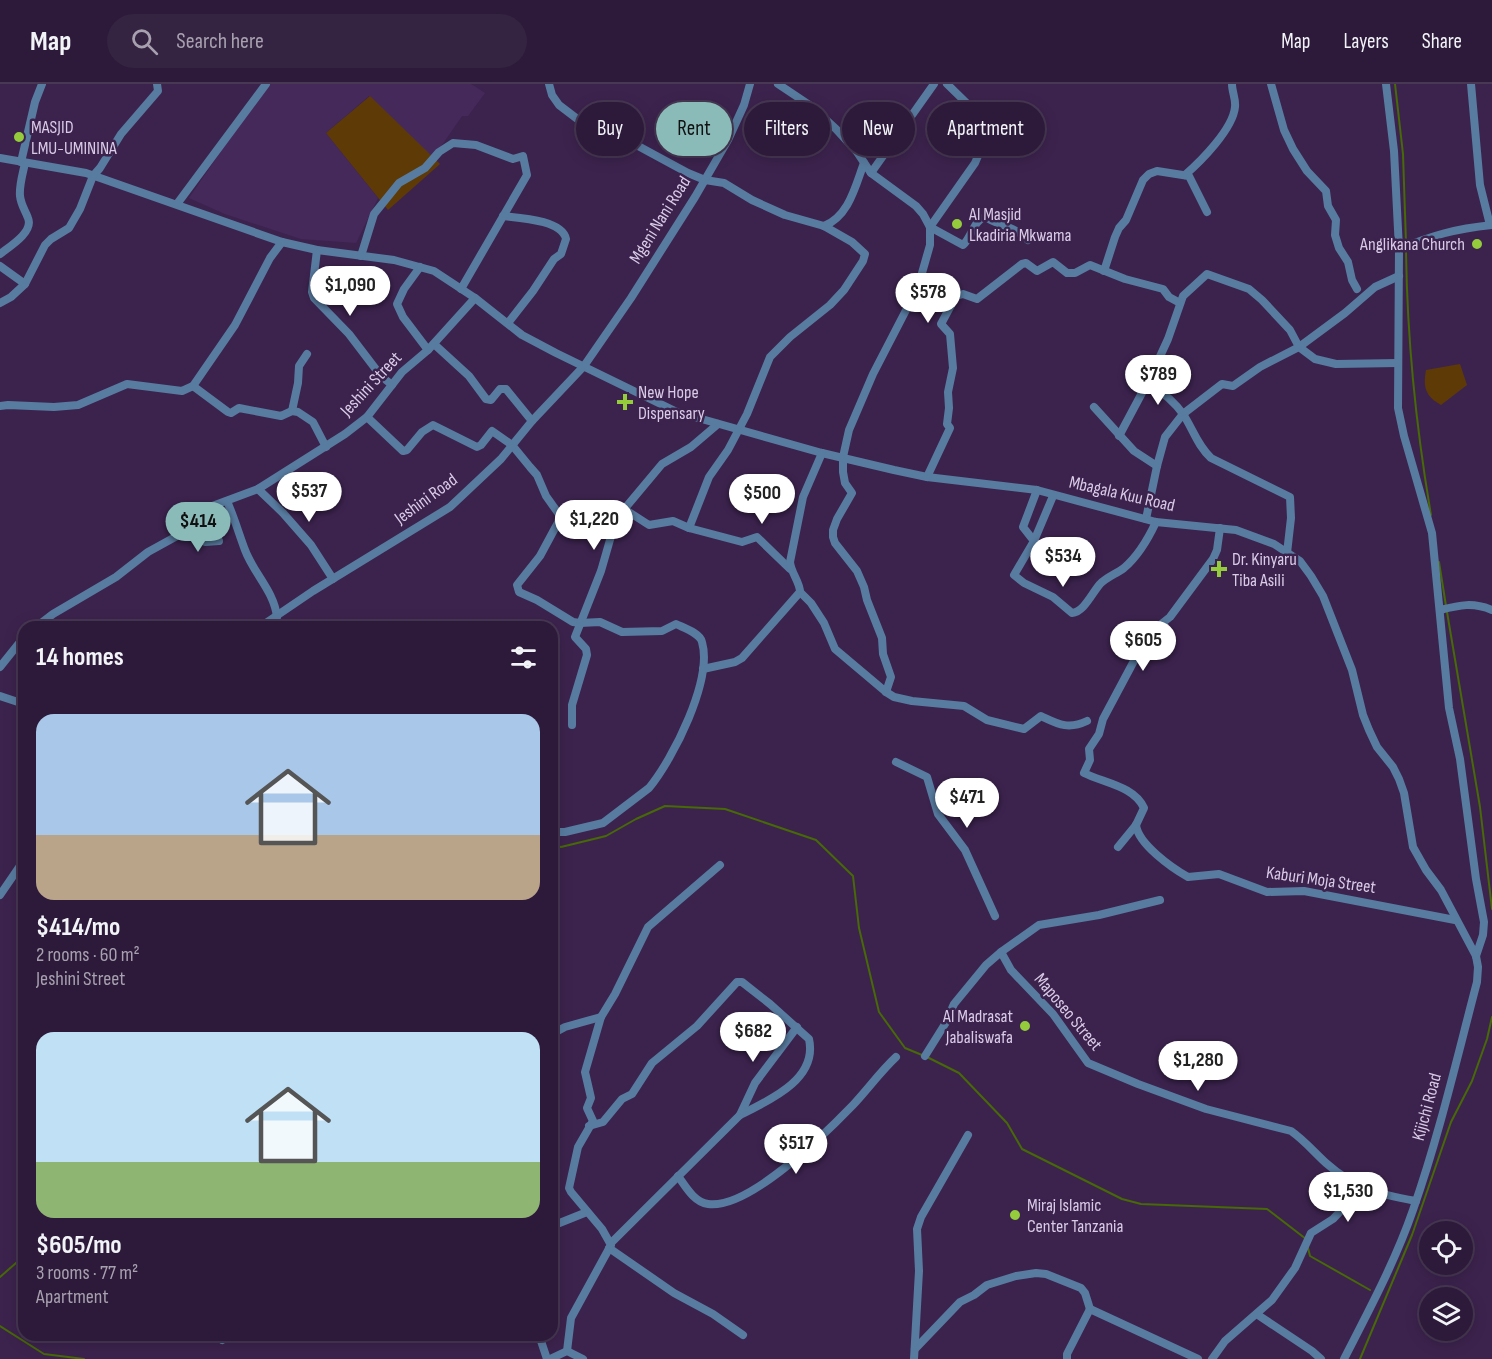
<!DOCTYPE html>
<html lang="en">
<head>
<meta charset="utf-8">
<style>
  :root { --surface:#2d1a3a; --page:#352342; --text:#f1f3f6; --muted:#a7a1af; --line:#483854; --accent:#8bbbb9 }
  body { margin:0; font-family:"Sofia Sans Condensed",sans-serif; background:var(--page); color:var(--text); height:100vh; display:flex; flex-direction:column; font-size:22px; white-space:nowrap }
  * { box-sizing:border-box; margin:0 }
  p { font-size:20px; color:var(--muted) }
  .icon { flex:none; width:33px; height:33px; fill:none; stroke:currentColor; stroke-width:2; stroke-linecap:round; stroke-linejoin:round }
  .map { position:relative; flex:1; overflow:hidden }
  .drawer { position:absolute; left:18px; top:537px; width:540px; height:720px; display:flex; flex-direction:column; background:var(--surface); border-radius:18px; box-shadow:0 3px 15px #0003,0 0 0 2px var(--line) }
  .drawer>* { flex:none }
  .hud { position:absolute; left:576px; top:18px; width:570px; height:54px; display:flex; gap:12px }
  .tools { position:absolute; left:1419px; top:1137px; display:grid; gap:12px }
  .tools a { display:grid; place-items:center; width:54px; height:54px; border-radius:50%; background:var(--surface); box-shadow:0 3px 15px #0003,0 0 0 2px var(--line); font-size:30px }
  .price { position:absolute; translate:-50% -51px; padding:0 14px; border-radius:21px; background:#fff; color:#222; font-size:20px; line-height:39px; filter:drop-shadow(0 2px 3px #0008) }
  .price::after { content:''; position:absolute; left:50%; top:36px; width:18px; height:14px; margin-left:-9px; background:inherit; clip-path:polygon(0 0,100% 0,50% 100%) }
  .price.on { background:var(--accent); color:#111 }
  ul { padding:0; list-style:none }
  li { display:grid; align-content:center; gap:12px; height:318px; padding:0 18px }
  li span { display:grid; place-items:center; height:186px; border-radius:18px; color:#555 }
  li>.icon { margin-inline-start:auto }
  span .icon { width:108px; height:108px; fill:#fffc; stroke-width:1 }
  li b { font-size:26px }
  h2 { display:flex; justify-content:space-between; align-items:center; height:72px; padding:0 18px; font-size:26px }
  .chip { padding:0 21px; border-radius:27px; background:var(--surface); box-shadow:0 3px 15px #0003,0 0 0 2px var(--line); font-size:21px; line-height:54px }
  .chip.on { background:var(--accent); color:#111 }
  header { display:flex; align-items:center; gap:36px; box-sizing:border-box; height:84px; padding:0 30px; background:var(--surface); border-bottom:2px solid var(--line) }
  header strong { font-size:28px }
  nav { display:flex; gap:33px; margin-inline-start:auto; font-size:21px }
  .search { width:420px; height:54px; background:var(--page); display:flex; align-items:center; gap:15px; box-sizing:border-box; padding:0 21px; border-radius:33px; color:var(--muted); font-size:22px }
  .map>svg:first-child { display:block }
  .built { fill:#46295b }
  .green { fill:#5e3a06 }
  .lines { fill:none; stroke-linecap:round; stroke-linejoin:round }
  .stream { stroke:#476906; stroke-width:2 }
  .minor { stroke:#587ca0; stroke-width:8 }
  .poi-dot { fill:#94cc3c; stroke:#3c234e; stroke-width:2 }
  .labels { text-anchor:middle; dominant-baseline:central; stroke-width:5; stroke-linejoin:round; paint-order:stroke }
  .poi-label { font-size:18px; fill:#d9cbe6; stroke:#3c234e; text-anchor:start }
  .street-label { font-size:18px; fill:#d9cbe6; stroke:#3c234e }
</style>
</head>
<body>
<header>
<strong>Map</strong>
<div class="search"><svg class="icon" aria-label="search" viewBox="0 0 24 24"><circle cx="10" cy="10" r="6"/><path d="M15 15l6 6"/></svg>Search here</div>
<nav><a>Map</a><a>Layers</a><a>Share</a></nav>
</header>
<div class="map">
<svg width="1492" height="1275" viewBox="0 0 1492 1275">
  <rect width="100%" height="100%" fill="#3c234e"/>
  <path class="built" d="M 271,0 L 471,0 L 485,9 L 468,32 L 462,32 L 433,74 L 369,12 L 326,49 L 378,114 L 356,159 L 301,155 L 225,130 L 189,114 L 233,50 Z"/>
  <g class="green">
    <path d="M 370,12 L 440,80 L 388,126 L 326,49 Z"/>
    <path d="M 1460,280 L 1467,301 L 1441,321 C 1425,312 1423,303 1426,286 Z"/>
  </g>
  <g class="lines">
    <g class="stream">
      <path d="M 1395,0 L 1403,70 L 1406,159"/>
      <path d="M 1406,165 C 1407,254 1416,343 1431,431"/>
      <path d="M 1439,478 L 1446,522"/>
      <path d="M 1447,528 L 1480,723 L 1492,825"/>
      <path d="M 552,761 L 561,763 L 606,752 L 636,735 L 665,722 L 725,725 L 816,756 L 853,792 L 859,844 L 879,928 L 905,964 L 922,971"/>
      <path d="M 927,973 L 959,989 L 1007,1039 L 1022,1065 L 1122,1115 L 1141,1120 L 1267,1125 L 1306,1155"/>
      <path d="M 1308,1164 L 1310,1172 L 1370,1206"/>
      <path d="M 0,1193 L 24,1172"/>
      <path d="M 0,1242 L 44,1270 L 84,1275"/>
      <path d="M 1360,1275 L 1412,1151 L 1451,1038 L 1472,997 L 1487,955 L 1492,933"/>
    </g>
    <g class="minor">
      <path d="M 549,0 L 552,11 L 559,21 L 580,37 L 616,50 L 688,89 L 705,96 L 724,99 L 752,116 L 785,131 L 824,142 L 852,158 L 865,170 L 863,177 L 844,206 L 830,221 L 790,253 L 770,273 L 747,330 L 728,366 L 709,393 L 689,444"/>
      <path d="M 778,0 L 811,22 L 836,45 L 857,68 L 871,89 L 916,122 L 923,130 L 930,143 L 930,161 L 918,203 L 873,290 L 849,346 L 843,373 L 843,388 L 845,399 L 852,409 L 837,435 L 833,446 L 833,453 L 835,459 L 857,487 L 864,503 L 867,516 L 882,554 L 883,570 L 891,593 L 886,608"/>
      <path d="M 947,0 L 986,38 L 989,46 L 975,79 L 930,143 L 963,161 C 972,153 973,137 985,133 C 999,141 1017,144 1028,156"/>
      <path d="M 1271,0 L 1284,46 L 1293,65 L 1307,87 L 1326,107 L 1328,122 L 1336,136 L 1335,151 L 1339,164 L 1348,178 L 1352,196 L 1357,205"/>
      <path d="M 1386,0 L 1394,67 L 1399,165 L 1398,324 L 1404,352 L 1432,449 L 1449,624 L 1460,675 L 1476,795 L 1484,838 L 1483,851 L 1476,872"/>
      <path d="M 1471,0 L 1480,101 L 1490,141"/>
      <path d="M 0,74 L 86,89 L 282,158 L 317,166 L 394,176 L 434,187 L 475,214 L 522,251 L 556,269 L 677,328 L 822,369 L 894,386 L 927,393 L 1037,406 L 1156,438 L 1236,446 L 1274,460 L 1300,477 L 1311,492 L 1323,512 L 1352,586 L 1363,631 L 1369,646 L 1377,663 L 1393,683 L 1399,695 L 1404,709 L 1413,763 L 1426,786 L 1441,806 L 1476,872 L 1478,883 L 1477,898 C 1457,974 1439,1052 1413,1126 C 1395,1178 1369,1226 1344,1275"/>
      <path d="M 21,78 L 35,18 L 42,0"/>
      <path d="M 871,89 L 934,0"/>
      <path d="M 1185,91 C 1201,77 1233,45 1235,23 C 1236,15 1232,8 1232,0"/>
      <path d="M 177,120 L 266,0"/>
      <path d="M 503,132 C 520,134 562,136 566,155 L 561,170 L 554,175 L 533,207 L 508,239"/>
      <path d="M 824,142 C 849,132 855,103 864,79"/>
      <path d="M 1399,165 C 1433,151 1455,145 1492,141"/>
      <path d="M 317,166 L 312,208 L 314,214 L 349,250 L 381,292 L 392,301"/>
      <path d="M 0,170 C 9,163 34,148 28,134 C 25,126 21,121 20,112 C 19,101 23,89 25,79"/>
      <path d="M 361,172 L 374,130 L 399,99 L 425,84 L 439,68 L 453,59 L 476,61 L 513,75 L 523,72 L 527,91 L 461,205"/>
      <path d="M 0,182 L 25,200"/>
      <path d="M 420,183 L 404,205 L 397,220 L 403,233 L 428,266"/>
      <path d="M 1104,187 L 1115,153 L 1119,144 L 1126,136 L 1143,96 L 1149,90 L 1157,87 L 1189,92 L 1207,128"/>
      <path d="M 0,219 L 11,213 L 25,200 L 45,161 L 51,155 L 69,144 L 80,125 L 93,92 L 100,84 L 121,50 L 158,7 L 157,0"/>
      <path d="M 434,260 L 469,292 L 486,315 L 491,316 L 500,305 L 506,305 L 532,337"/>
      <path d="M 1148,298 C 1161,307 1174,317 1183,330 C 1193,345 1197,361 1211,374 L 1290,413 L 1291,434 L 1287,469"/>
      <path d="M 193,302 L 228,328 L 231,329 L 239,324 L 281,332 L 292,327 L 298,328 L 313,338 L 326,363"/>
      <path d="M 0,322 L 8,321 L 54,323 L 78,321 L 127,300 L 182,307 L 193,302 L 235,241 L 270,174 L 282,158"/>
      <path d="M 1094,323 L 1134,367 L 1157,382"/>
      <path d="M 292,327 L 298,299 L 299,282 L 307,270"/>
      <path d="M 367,333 L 403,367 L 407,366 L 422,348 L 433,341 L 477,363 L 481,361 L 492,347 L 512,361 L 530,383 L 537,391 L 546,412 L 561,433 L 540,472 L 517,501 L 519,508 L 537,516 L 573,538 L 580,539 L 600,538 L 622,548 L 662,547 L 676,540 C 684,544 700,549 702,558 C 713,596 673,675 649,704 L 603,739 L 565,748 L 552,748"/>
      <path d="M 1119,352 L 1151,292 L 1168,255 L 1183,212 L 1207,190 L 1249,205 L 1262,216 L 1290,246 L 1299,263 L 1315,275 L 1336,280 L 1398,279"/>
      <path d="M 927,393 L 950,344 L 947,340 L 949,324 L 948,308 L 953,284 L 950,250 L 941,240 L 956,212 L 963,210 L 977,215 L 1022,180 L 1026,179 L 1037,187 L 1053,178 L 1067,189 L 1075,189 L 1090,181 L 1125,195 L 1163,205 L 1169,213 L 1180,219"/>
      <path d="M 258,405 L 283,429 L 311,461 L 333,495"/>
      <path d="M 1037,406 L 1023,443 L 1034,457 L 1014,491 L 1024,499 L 1053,513 L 1072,529 C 1084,528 1092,509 1100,500 C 1107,493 1116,490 1124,484 C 1137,473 1149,453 1156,438"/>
      <path d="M 227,417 C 234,433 239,450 245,466 C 254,490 274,507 277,533"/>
      <path d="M 624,425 L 649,441 L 673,437 L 689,444 L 742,458 L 757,453 L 790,485"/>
      <path d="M 1146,435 L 1157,382 L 1165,353 L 1183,330 L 1222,300 L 1233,302 L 1260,283 L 1299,263 L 1345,229 L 1375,203 L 1399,192"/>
      <path d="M 185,445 L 205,458 L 219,457"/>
      <path d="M 1034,457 L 1053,412"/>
      <path d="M 800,508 L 811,519 L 824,539 L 835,565 L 886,608 L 894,613 L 912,617 L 964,622 L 987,636 L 1024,645 L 1041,632 C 1058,640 1068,646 1087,637"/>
      <path d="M 1440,526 C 1460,521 1473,518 1492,526"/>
      <path d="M 36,543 L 53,530 L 116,493 L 148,468 L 177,452 L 207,424 L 258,405 L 345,350 L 367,333 L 402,288 L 428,266 L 475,214"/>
      <path d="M 260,543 L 313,507 L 450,423 L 501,375 L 532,337 L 584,282 L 631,214 L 695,113 L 728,56 L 744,21 L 750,0"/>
      <path d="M 0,583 L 24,553"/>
      <path d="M 703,585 L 735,578 L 742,574 L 800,508 C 800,498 791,489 790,478 L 803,413 L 822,369"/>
      <path d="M 0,612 L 24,620"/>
      <path d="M 572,641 L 572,621 L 587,571 L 586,565 L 575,553 L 601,487 L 616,435 L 662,380 L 691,363 L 718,340"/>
      <path d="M 896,678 L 927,693 L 938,730 L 965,766 L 995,832"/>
      <path d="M 1136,741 C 1138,760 1172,784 1188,793 L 1219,790 L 1267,808 L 1304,807 L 1455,836"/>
      <path d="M 1118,763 L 1136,741 L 1144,724 C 1134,702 1104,699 1084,689 L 1090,676 L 1089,665 L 1099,650 L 1103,635 L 1143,560 L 1150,549 L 1170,533 L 1213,475 L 1217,466 L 1220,444"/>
      <path d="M 0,811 L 24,776"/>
      <path d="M 1001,868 L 1011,886 L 1053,930 L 1088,979 L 1138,1000 L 1206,1025 L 1291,1047 C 1304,1056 1314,1068 1326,1079 C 1355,1105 1378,1110 1416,1117"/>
      <path d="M 552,950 L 565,943 L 601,933 L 615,910 L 648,843 L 720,781"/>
      <path d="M 925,972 L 945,940 L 954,920 L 986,881 L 1001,868 L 1039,841 L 1099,831 L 1160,816"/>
      <path d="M 740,1031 L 755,999 L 797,943"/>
      <path d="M 589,1042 L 603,1038 L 622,1015 L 632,1010 L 652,979 L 697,942 L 737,898 L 742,898 L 770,920 L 809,955 C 818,995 770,1016 740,1031 L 611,1159"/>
      <path d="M 678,1092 C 686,1103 694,1118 708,1120 C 748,1126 826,1049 853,1021 C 868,1005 880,988 896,973"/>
      <path d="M 552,1142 L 587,1128"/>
      <path d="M 609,1164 L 674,1209 L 713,1230 L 743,1251"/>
      <path d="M 1090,1225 L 1198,1275"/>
      <path d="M 1258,1231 L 1312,1267 L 1321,1275"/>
      <path d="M 539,1251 L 547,1275"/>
      <path d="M 222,1256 L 224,1251"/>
      <path d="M 915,1265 L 960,1218 L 974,1211 L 987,1201 L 1016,1192 L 1036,1189 L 1046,1190 L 1081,1204 L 1085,1209 L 1090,1225"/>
      <path d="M 567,1267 L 583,1275"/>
      <path d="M 550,1275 L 567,1267 L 571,1234 L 611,1161 L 602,1145 L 571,1108 L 569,1104 L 578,1063 L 593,1037 L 587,1024 L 591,1014 L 585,988 L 601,933"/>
      <path d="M 914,1275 L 919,1187 L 917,1145 L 921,1133 L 968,1051"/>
      <path d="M 1067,1275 L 1067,1270 L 1090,1225"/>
      <path d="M 1212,1275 L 1225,1257 L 1272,1216 L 1295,1184 L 1311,1149 L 1333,1135 L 1350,1117 L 1359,1103"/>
    </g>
  </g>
  <g class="poi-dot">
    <circle cx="19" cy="53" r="6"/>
    <circle cx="957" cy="140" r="6"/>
    <circle cx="1477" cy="160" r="6"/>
    <path d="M622 309h6v6h6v6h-6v6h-6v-6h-6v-6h6z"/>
    <path d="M1216 476h6v6h6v6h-6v6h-6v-6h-6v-6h6z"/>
    <circle cx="1025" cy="942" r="6"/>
    <circle cx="1015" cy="1131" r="6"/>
  </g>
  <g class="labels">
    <g class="poi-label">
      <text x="31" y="43">MASJID<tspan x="31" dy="21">LMU-UMININA</tspan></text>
      <text x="969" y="130">Al Masjid<tspan x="969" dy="21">Lkadiria Mkwama</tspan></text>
      <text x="1465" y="160" text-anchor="end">Anglikana Church</text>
      <text x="638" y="308">New Hope<tspan x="638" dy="21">Dispensary</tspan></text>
      <text x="1232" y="475">Dr. Kinyaru<tspan x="1232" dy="21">Tiba Asili</tspan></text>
      <text x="1013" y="932" text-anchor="end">Al Madrasat<tspan x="1013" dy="21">Jabaliswafa</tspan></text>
      <text x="1027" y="1121">Miraj Islamic<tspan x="1027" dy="21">Center Tanzania</tspan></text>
    </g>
    <g class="street-label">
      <text transform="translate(660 136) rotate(-58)">Mgeni Nani Road</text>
      <text transform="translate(371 300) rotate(-47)">Jeshini Street</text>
      <text transform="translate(1122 410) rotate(13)">Mbagala Kuu Road</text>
      <text transform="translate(426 415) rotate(-36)">Jeshini Road</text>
      <text transform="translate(1321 796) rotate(8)">Kaburi Moja Street</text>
      <text transform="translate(1068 928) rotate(50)">Maposeo Street</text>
      <text transform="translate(1427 1023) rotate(-75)">Kijichi Road</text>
    </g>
  </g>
</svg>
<div class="tools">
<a><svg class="icon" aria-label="locate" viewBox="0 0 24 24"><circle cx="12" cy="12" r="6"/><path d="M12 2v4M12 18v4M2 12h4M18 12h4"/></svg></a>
<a><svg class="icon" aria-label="layers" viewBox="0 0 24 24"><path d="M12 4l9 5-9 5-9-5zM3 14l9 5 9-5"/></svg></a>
</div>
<b class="price" style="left:350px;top:233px">$1,090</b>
<b class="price" style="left:928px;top:240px">$578</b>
<b class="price" style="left:1158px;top:322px">$789</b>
<b class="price" style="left:309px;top:439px">$537</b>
<b class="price" style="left:762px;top:441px">$500</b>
<b class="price" style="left:594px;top:467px">$1,220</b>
<b class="price on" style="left:198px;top:469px">$414</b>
<b class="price" style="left:1063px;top:504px">$534</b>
<b class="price" style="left:1143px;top:588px">$605</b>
<b class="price" style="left:967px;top:745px">$471</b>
<b class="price" style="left:753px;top:979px">$682</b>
<b class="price" style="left:1198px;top:1008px">$1,280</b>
<b class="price" style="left:796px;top:1091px">$517</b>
<b class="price" style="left:1348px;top:1139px">$1,530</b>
<div class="hud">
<a class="chip">Buy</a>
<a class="chip on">Rent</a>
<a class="chip">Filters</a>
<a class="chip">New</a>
<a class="chip">Apartment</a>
</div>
<section class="drawer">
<h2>14 homes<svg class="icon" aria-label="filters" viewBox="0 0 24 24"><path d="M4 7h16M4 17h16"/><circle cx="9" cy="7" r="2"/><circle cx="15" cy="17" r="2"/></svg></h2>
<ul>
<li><span style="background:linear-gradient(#a9c7e8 65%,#b9a48a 0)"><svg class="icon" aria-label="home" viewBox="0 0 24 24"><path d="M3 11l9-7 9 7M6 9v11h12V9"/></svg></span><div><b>$414/mo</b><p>2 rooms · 60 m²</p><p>Jeshini Street</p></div></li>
<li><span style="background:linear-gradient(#bfe0f5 70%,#8fb573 0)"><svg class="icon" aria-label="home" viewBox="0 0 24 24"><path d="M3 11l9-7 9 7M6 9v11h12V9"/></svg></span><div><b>$605/mo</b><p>3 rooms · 77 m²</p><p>Apartment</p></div></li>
</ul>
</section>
</div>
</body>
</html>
